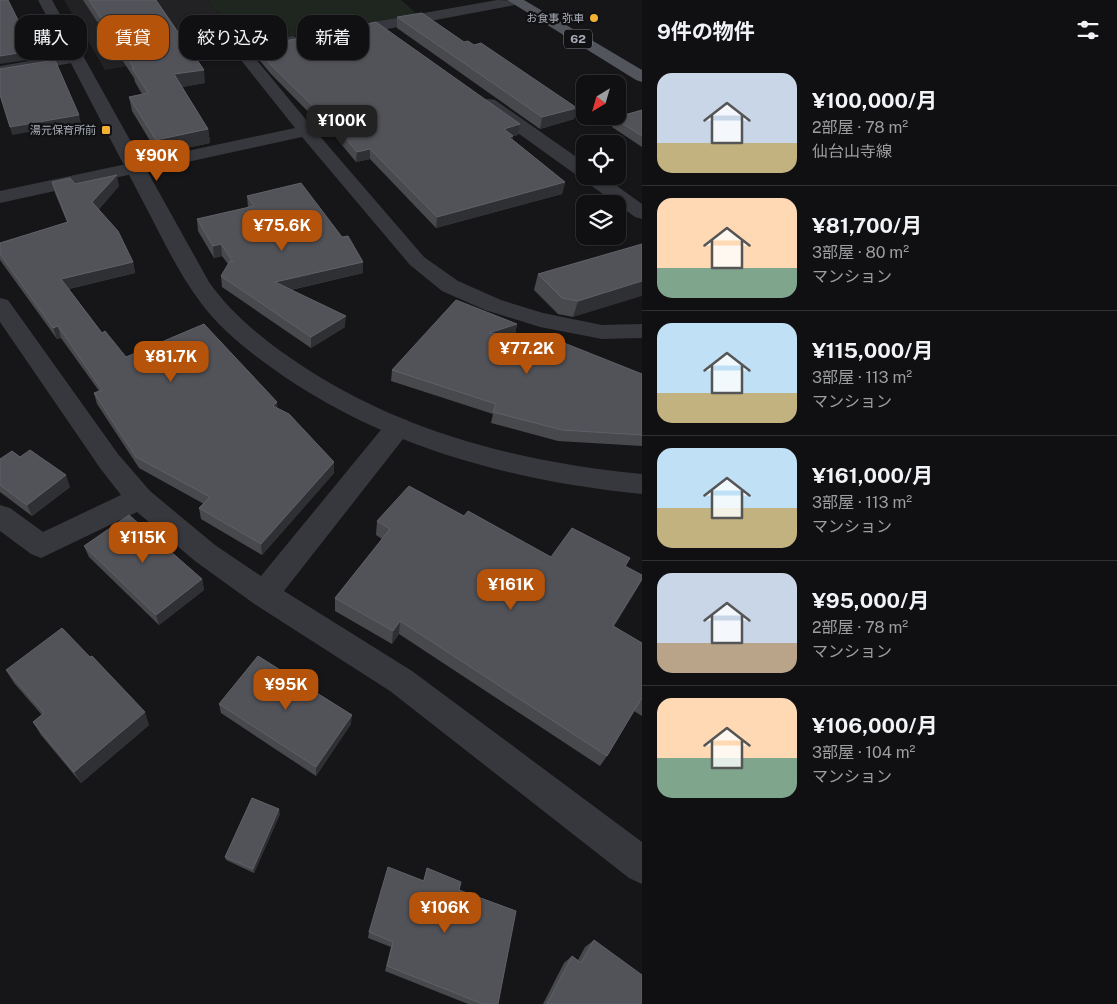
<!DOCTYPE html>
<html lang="ja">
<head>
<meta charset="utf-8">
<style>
  :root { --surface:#101012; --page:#1e1e20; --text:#f1f3f6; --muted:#9c9d9f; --line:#303032; --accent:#b45309 }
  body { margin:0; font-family:"Public Sans","Noto Sans JP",sans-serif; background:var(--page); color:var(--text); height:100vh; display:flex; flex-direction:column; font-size:19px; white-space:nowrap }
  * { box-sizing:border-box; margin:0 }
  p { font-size:16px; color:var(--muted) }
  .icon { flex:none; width:28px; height:28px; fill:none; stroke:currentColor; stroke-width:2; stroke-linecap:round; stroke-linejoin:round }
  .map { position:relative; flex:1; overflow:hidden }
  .details { display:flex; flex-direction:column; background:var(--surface); width:475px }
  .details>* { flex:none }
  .hud { position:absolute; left:15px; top:15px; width:475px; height:45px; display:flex; gap:10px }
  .needle { width:32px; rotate:217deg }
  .controls { position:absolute; left:576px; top:75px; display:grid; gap:10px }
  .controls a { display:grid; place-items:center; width:50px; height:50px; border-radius:10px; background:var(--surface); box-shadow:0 1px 4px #0004,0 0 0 1px var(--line); font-size:25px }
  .price { position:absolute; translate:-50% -42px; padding:0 11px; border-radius:10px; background:var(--accent); color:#fff; font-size:16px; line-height:32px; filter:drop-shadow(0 1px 2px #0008) }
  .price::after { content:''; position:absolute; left:50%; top:30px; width:15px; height:11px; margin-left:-8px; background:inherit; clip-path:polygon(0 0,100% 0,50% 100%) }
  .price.selected { background:#222; color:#fff }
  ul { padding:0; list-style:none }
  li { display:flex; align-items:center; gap:15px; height:125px; padding:0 15px }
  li+li { border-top:1px solid var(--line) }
  li span { display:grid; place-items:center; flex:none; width:140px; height:100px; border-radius:15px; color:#555 }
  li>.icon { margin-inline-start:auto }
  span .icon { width:60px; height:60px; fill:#fffc; stroke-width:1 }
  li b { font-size:21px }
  h2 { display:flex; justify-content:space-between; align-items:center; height:60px; padding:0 15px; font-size:21px }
  .tag { padding:0 18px; border-radius:15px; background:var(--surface); box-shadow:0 1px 4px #0004,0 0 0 1px var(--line); font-size:18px; line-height:45px }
  .tag.selected { background:var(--accent); color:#fff }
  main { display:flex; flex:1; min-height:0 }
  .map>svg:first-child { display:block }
  .built { fill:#222225 }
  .green { fill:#1e261f }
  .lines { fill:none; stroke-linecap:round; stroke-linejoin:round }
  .minor { fill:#37383d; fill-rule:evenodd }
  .tertiary { fill:#37383d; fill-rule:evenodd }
  .primary { fill:#53555c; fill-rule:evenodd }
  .wall { fill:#47494d }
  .shaded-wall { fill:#2f3033 }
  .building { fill:#525359; stroke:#5f6168 }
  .poi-dot { fill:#f2b134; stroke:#111113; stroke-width:2 }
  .labels { text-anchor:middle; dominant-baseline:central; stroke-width:4.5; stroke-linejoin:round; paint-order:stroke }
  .far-poi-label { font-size:11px; fill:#a8adb8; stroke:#111113; text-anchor:end }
  .shield { fill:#111113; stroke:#7b7e86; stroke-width:1 }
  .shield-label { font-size:12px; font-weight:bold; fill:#a8adb8 }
</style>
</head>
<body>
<main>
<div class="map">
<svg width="642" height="1004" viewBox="0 0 642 1004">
  <rect width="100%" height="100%" fill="#161618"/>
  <path class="built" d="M 64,0 L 207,0 L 246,45 L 105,70 Z"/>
  <path class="green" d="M 207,0 L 401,0 L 417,14 L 246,45 Z"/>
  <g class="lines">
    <g class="minor">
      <path d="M 497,0 L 522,1 L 520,4 L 515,5 L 345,37 L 340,35 L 337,32 L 340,29 L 345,27 Z"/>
      <path d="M 293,36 L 298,38 L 301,41 L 298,44 L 251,53 L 312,127 L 424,257 L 458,281 L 501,300 L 543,313 L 602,325 L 642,324 L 642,338 L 602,339 L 540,327 L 485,310 L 442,291 L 410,265 L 302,137 L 0,203 L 0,191 L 295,128 L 233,50 L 236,47 L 241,45 Z"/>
      <path d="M 76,53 L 82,55 L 84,58 L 82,61 L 0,76 L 0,66 Z"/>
      <path d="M 489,99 L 495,100 L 585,163 L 585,176 L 603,176 L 642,204 L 642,219 L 635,217 L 483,108 L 481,104 L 483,100 Z"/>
      <path d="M 0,298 L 8,300 L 118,454 L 150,491 L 215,545 L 261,576 L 389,420 L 398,418 L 407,420 L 411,427 L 407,434 L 284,591 L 412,671 L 642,842 L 642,884 L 629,878 L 390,691 L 253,603 L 195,561 L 137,512 L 41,558 L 31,554 L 0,531 L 0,505 L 10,508 L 43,532 L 121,495 L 100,468 L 0,322 Z"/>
    </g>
    <path class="tertiary" d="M 38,0 L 52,0 L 209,282 C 231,313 261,338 292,359 C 396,431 518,462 642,474 L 642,494 C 511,481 380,446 272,368 C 247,350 220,329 201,303 C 176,270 159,231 139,194 C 105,129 72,65 38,0 Z"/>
    <path class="primary" d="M 507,0 L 524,0 L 642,70 L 642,82 L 636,80 Z"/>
  </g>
  <g class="wall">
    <path d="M 83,0 L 156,0 L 205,83 L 182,87 L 208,129 L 210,143 L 158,154 L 132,111 L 129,97 L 142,94 L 135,82 L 134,78 Z"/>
    <path d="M 397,17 L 464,42 L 577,108 L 574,119 L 540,129 L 397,28 Z"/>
    <path d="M 340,30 L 520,124 L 518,135 L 513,136 L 512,139 L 565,182 L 562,194 L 436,228 L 370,159 L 356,162 L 332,133 L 329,133 L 271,74 L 256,56 L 255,46 L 340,31 Z"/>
    <path d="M 642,110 L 642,147 L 612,127 L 614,118 Z"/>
    <path d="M 52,182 L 119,186 L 99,209 L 133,262 L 135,273 L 69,289 L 102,333 L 126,357 L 277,408 L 334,462 L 334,473 L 262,555 L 201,519 L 199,508 L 204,504 L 139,468 L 97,404 L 94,393 L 99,391 L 61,338 L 57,339 L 0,260 L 0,243 L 67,222 L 55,193 Z"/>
    <path d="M 247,196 L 342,237 L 363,262 L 363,273 L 291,290 L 345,327 L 311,348 L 222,287 L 221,276 L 228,264 L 222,256 L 214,258 L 198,231 L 197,219 L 248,208 Z"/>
    <path d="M 642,244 L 573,317 L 558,314 L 534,290 L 538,274 Z"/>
    <path d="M 517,324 L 515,335 L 642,374 L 642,446 L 558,441 L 491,423 L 493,414 L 391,381 L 392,370 Z"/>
    <path d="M 20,457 L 70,487 L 32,516 L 0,492 L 0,459 Z"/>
    <path d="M 464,516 L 551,557 L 630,558 L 626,566 L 642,580 L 614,626 L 642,643 L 642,716 L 634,711 L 607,756 L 600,766 L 399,634 L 392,644 L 335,611 L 335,598 L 382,539 L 376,535 L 377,521 Z"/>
    <path d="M 84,546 L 202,579 L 204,590 L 159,625 L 89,557 Z"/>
    <path d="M 6,670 L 149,725 L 81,783 L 41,735 L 33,722 L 42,715 L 14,683 Z"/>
    <path d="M 219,704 L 351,724 L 316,776 L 221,713 Z"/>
    <path d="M 280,814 L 254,873 L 226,860 L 225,857 Z"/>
    <path d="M 427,868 L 459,890 L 498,1004 L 468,1004 L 385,971 L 391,947 L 368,938 L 369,932 L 423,881 Z"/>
    <path d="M 594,940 L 642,1004 L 543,1004 L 564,963 L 572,956 L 578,960 L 585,947 Z"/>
  </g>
  <g class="shaded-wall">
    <path d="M 31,51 L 33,59 L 0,64 L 0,56 Z"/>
    <path d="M 204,70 L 205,83 L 176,88 L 174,74 Z"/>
    <path d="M 577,108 L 574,119 L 540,129 L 542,117 Z"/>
    <path d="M 79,115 L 81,123 L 12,135 L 10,127 Z"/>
    <rect x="329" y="122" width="3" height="11"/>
    <path d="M 520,124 L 518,135 L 513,136 L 511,146 L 504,129 Z"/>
    <path d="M 208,129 L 210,143 L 158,154 L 156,140 Z"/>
    <path d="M 370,149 L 370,159 L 356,162 L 357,152 Z"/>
    <path d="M 117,175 L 119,186 L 95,213 L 92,202 Z"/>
    <path d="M 565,182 L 562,194 L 436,228 L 437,217 Z"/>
    <path d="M 221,244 L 222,256 L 214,258 L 213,246 Z"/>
    <path d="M 133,262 L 135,273 L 64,290 L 61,279 Z"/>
    <path d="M 363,262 L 363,273 L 276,293 L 275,282 Z"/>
    <path d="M 642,281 L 642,296 L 573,317 L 578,301 Z"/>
    <path d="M 346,316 L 345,327 L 311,348 L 311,337 Z"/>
    <path d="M 517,324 L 515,335 L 489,333 Z"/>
    <path d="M 58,326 L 61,338 L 57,339 L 53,328 Z"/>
    <path d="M 277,402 L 278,413 L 273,406 Z"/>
    <path d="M 334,462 L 334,473 L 262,555 L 261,544 Z"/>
    <path d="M 66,475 L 70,487 L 32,516 L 27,505 Z"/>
    <path d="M 202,579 L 204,590 L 159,625 L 156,615 Z"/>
    <path d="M 642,579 L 637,589 L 607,638 L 613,626 Z"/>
    <path d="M 400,621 L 399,634 L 392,644 L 393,631 Z"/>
    <path d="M 145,712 L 149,725 L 81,783 L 74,772 Z"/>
    <path d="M 352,715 L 351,724 L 316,776 L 316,767 Z"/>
    <path d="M 279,809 L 280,814 L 254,873 L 253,869 Z"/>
  </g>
  <g class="building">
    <path d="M 0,0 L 8,0 L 19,22 L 31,51 L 0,56 Z"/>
    <path d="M 89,0 L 156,0 L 204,70 L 174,74 L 208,129 L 156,140 L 129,97 L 148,93 L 132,68 L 134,68 Z"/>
    <path d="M 422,13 L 464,42 L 468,41 L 474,45 L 481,43 L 577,108 L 542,117 L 397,17 Z"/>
    <path d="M 376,22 L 520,124 L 504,129 L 513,136 L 509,137 L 565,182 L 437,217 L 370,149 L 357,152 L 332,122 L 329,122 L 270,64 L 255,46 L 342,31 L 340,30 Z"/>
    <path d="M 55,60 L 79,115 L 10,127 L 0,95 L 0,69 Z"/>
    <path d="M 642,110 L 642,136 L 614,118 Z"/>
    <path d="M 117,175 L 92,202 L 118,231 L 133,262 L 61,279 L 102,333 L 105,331 L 126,357 L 204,324 L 277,402 L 273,406 L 289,414 L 334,462 L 261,544 L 199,508 L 210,497 L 136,457 L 94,393 L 102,390 L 58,326 L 53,328 L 0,254 L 0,243 L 68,222 L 52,182 L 70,178 L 75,184 Z"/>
    <path d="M 301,183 L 342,237 L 348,236 L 363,262 L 275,282 L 346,316 L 311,337 L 221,276 L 230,261 L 233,262 L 221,244 L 213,246 L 197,219 L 254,206 L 247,196 Z"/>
    <path d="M 642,244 L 642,281 L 578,301 L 562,298 L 538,274 Z"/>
    <path d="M 456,300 L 517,324 L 489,333 L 554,339 L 642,374 L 642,435 L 562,430 L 493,412 L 496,404 L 392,370 Z"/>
    <path d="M 30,450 L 66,475 L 27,505 L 0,485 L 0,459 L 12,451 L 20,457 Z"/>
    <path d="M 409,486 L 464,516 L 468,511 L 551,557 L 572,528 L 630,558 L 625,566 L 642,575 L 642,579 L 613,626 L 642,643 L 642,699 L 641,699 L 607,756 L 400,621 L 393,631 L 335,598 L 390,529 L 377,521 Z"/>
    <path d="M 129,515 L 202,579 L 156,615 L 84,546 Z"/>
    <path d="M 62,628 L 90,657 L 92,656 L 145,712 L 74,772 L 33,722 L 44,713 L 6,670 Z"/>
    <path d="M 258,656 L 352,715 L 316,767 L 219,704 Z"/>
    <path d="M 252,798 L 279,809 L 253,869 L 225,857 Z"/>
    <path d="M 388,867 L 424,881 L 427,868 L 461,882 L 459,890 L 516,911 L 498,1004 L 483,1004 L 387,966 L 393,942 L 369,932 Z"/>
    <path d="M 594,940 L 642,975 L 642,1004 L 547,1004 L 572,956 L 581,963 Z"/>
  </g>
  <g class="poi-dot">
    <circle cx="594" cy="18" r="5"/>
    <rect x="101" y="125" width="10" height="10" rx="2.5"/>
  </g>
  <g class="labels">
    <g class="far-poi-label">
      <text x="584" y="18">お食事 弥車</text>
      <text x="96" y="130">湯元保育所前</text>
    </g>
    <rect class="shield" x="564" y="29.5" width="28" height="19" rx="4"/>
    <g class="shield-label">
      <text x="578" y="39">62</text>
    </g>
  </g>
</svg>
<div class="controls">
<a><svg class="needle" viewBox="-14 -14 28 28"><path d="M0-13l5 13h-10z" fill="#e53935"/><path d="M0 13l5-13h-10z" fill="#9c9d9f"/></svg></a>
<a><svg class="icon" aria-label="locate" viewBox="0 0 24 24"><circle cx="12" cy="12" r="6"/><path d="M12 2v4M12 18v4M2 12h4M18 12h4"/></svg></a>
<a><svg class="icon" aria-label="layers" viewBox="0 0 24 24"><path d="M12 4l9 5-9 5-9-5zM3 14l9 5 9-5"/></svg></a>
</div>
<b class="price selected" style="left:342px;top:147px">¥100K</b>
<b class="price" style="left:157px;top:182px">¥90K</b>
<b class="price" style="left:282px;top:252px">¥75.6K</b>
<b class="price" style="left:527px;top:375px">¥77.2K</b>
<b class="price" style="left:171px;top:383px">¥81.7K</b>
<b class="price" style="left:143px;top:564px">¥115K</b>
<b class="price" style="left:511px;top:611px">¥161K</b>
<b class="price" style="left:286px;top:711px">¥95K</b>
<b class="price" style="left:445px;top:934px">¥106K</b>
<div class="hud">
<a class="tag">購入</a>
<a class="tag selected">賃貸</a>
<a class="tag">絞り込み</a>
<a class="tag">新着</a>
</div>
</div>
<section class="details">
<h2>9件の物件<svg class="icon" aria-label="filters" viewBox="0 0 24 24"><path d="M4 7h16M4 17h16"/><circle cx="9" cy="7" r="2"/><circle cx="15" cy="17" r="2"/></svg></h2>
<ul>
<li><span style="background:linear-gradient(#c9d6e8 70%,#c2b280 0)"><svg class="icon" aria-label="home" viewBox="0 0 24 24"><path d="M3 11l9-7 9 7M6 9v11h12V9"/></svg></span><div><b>¥100,000/月</b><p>2部屋 · 78 m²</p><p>仙台山寺線</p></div></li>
<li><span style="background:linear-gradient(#ffd9b3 70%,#7fa58c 0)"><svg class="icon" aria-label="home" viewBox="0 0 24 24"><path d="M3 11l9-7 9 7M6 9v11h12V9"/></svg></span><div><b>¥81,700/月</b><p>3部屋 · 80 m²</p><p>マンション</p></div></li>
<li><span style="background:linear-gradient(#bfe0f5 70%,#c2b280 0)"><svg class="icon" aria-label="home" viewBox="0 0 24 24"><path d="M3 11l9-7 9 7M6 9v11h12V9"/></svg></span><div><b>¥115,000/月</b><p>3部屋 · 113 m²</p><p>マンション</p></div></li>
<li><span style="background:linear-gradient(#bfe0f5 60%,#c2b280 0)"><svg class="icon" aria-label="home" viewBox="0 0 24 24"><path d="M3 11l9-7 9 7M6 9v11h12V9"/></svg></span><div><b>¥161,000/月</b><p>3部屋 · 113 m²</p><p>マンション</p></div></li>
<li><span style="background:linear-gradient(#c9d6e8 70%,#b9a48a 0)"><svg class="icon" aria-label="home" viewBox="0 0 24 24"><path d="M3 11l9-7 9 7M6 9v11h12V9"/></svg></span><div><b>¥95,000/月</b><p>2部屋 · 78 m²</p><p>マンション</p></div></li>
<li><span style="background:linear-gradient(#ffd9b3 60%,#7fa58c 0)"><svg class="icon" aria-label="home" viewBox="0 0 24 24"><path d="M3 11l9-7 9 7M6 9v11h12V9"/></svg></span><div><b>¥106,000/月</b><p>3部屋 · 104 m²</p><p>マンション</p></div></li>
</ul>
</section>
</main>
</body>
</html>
